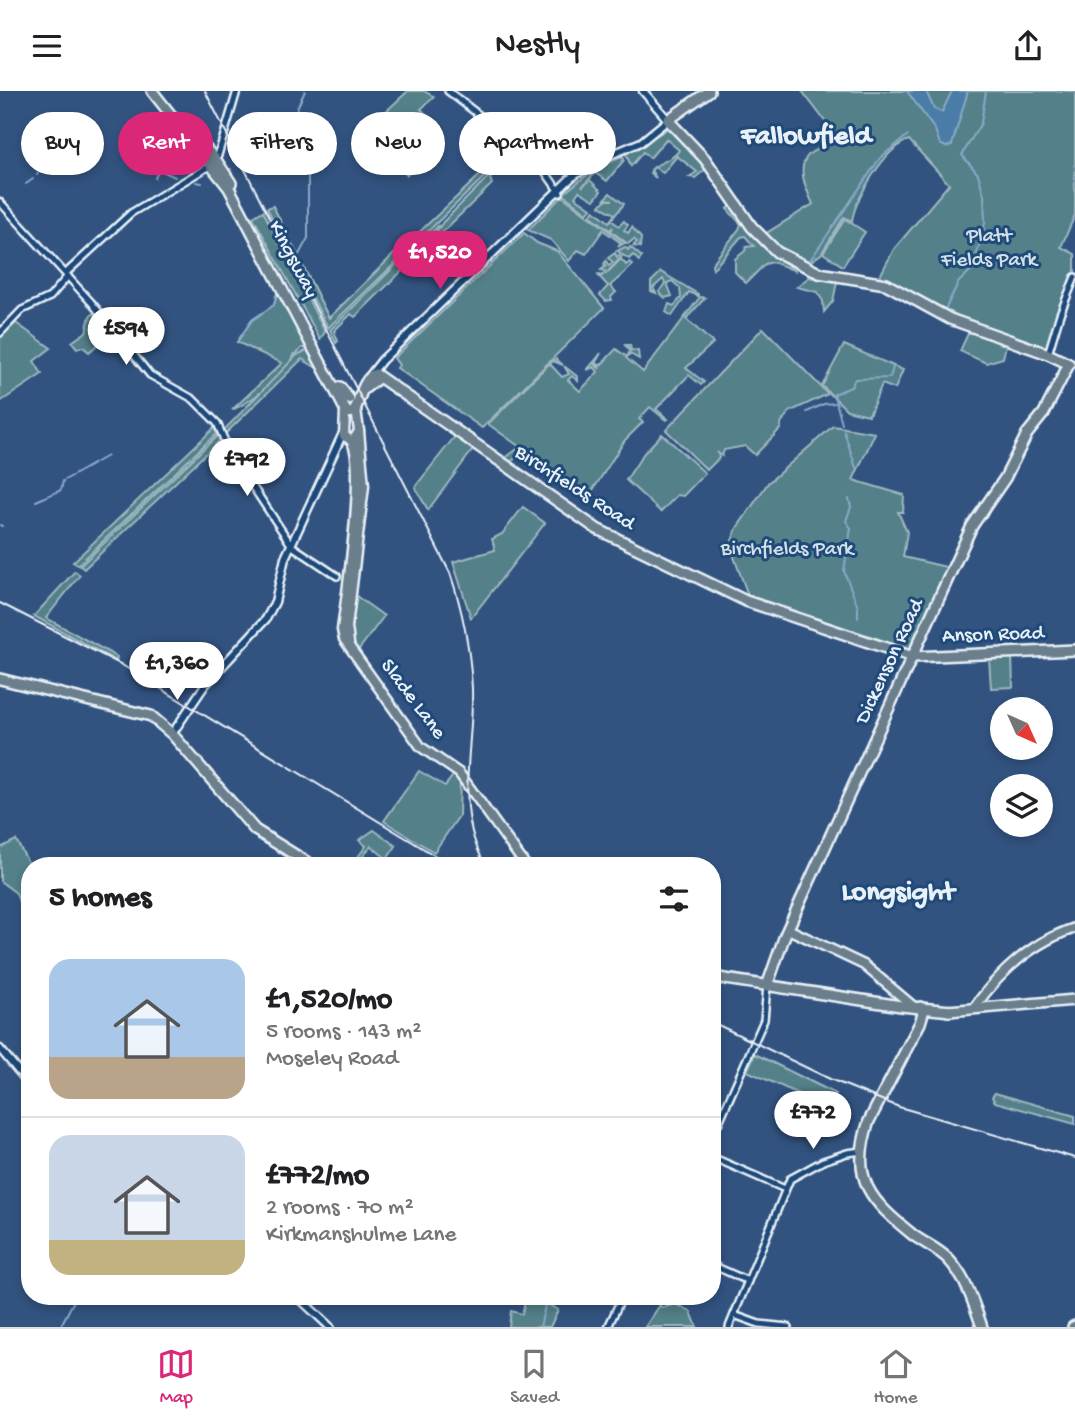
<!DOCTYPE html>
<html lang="en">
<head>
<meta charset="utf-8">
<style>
  :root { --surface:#fff; --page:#f2f2f2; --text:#202124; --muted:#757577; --line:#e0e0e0; --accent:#db2777 }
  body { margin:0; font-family:"Gochi Hand",sans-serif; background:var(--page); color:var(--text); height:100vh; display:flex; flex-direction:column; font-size:26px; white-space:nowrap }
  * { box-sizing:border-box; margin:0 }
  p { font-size:23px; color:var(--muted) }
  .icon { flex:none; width:38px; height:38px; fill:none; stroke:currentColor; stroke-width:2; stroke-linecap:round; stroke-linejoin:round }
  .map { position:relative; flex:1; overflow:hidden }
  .side { position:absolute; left:21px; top:766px; width:700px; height:448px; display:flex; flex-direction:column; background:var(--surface); border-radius:28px; box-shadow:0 4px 10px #0003 }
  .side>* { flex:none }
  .banner { position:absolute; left:21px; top:21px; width:700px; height:63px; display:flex; gap:14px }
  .needle { width:46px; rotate:135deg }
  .buttons { position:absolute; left:990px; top:606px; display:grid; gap:14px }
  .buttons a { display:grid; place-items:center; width:63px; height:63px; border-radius:50%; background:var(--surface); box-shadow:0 4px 10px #0003; font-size:35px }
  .price { position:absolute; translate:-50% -60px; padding:0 16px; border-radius:24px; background:#fff; color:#222; font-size:23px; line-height:46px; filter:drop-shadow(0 2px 4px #0008) }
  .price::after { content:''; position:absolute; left:50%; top:42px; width:21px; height:16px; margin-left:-10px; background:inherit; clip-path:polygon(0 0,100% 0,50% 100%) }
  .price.current { background:var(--accent); color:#fff }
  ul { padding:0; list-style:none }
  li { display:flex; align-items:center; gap:21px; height:175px; padding:0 28px }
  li+li { border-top:2px solid var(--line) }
  li span { display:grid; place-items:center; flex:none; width:196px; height:140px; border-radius:21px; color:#555 }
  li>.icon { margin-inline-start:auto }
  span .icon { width:84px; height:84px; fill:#fffc; stroke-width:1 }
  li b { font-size:30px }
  h2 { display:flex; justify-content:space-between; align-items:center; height:84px; padding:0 28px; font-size:30px }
  .pill { padding:0 24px; border-radius:32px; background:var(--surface); box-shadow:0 4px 10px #0003; font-size:24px; line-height:63px }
  .pill.current { background:var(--accent); color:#fff }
  header { display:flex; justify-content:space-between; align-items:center; height:91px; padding:0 28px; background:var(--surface); font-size:32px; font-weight:600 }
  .tabs { display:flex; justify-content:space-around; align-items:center; height:98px; border-top:2px solid var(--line); background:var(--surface); font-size:19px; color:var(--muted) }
  .tabs a { display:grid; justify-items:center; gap:4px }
  .tabs .current { color:var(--accent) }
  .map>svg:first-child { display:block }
  .green { fill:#538089; stroke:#9eb8c0; stroke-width:2 }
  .water { fill:#4a7ba7; stroke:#89aac7; stroke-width:2 }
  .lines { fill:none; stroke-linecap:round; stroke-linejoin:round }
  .stream { stroke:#89aac7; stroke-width:2 }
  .tertiary-casing { stroke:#e8f1f8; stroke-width:10 }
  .secondary-casing { stroke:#e8f1f8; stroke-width:11 }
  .primary-casing { stroke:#e8f1f8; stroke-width:13 }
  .trunk-casing { stroke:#e8f1f8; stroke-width:14 }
  .tertiary { stroke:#1f4a7a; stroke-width:5 }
  .secondary { stroke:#1f4a7a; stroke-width:6 }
  .primary { stroke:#6b7e8b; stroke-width:8 }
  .trunk { stroke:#6b7e8b; stroke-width:9 }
  .rail { stroke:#e8f1f8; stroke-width:2 }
  .labels { text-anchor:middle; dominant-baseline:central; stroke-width:6; stroke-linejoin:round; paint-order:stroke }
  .park-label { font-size:21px; fill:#d2e0e7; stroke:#1f4a7a }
  .street-label { font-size:21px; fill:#e8f1f8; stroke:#1f4a7a }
  .district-label { font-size:28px; font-weight:bold; fill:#e8f1f8; stroke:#1f4a7a }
</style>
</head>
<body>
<header><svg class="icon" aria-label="menu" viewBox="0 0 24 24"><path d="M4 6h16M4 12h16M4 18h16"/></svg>Nestly<svg class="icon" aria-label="share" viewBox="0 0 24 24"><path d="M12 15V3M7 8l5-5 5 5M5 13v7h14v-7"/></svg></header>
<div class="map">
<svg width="1075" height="1236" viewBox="0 0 1075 1236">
  <rect width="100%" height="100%" fill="#325380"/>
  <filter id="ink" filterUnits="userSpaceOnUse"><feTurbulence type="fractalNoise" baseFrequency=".0143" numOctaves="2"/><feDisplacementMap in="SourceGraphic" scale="14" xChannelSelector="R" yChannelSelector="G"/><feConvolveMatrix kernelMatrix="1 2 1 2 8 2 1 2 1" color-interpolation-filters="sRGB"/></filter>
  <g filter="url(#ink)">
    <g class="green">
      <path d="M 408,0 L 424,0 L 434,6 L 421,18 L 434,31 L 422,44 L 435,58 L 407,84 L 394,70 L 401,63 L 364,31 L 374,21 L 380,26 Z"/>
      <path d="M 802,0 L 1075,0 L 1075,124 L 1061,156 L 1075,163 L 1075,180 L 1046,256 L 962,227 L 880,185 L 894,158 L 949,93 L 909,49 C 886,56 855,107 852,130 L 844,126 L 821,163 L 807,173 L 784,161 L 765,143 L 813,113 C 806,98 794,73 812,61 C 821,56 830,53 838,47 Z"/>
      <path d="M 669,37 L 707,77 L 695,87 L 689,86 L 697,81 L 677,65 L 663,82 L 654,76 L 651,79 L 656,87 L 650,82 C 655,70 673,71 679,59 L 666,48 L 650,67 L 643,61 L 631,75 L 626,63 Z"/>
      <path d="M 513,53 L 516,55 L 417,151 L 413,147 Z"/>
      <path d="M 518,56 L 522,59 L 490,87 L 492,93 L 425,158 L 421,157 L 430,147 L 421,154 L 418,153 L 439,134 L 435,143 L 443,131 Z"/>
      <path d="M 623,65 L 624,69 L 607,90 L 595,82 L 582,96 L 590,89 L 601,100 L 594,109 L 579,100 L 575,106 L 591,117 L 587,122 L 563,103 L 592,80 Z"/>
      <path d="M 610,102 L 624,113 L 611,129 L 619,135 L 624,130 L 628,134 L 624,139 L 628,142 L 632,136 L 641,147 L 640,156 L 633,155 L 637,151 L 634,148 L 628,153 L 611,140 L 613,136 L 610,139 L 590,124 L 594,119 L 609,131 L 615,123 L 600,115 L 605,109 L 613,109 L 605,108 Z"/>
      <path d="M 562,105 L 625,152 L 618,156 L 621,152 L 603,139 L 586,163 L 578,159 L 569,170 L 551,149 L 528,139 Z"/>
      <path d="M 273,115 L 329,227 L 399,158 L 409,151 L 413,155 L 328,237 L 267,117 Z"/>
      <path d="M 732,115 L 774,164 L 796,180 L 773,171 L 765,173 L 746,192 L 735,181 L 735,168 L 745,160 L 746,156 L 754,155 L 745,145 L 741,146 L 713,178 L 712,173 L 739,138 L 741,133 L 727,118 Z"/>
      <path d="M 263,120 L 325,241 L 320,248 L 253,126 Z"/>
      <path d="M 845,128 L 865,141 L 843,175 L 823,162 Z"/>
      <path d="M 524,142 L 537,152 L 557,160 L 604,217 L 482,337 L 397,277 L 399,274 L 394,267 Z"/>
      <path d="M 414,156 L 417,159 L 404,172 L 407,175 L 355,226 L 351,223 L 334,240 L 338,250 L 336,252 L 330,239 Z"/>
      <path d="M 625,156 L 628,159 L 630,156 L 642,166 L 639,170 L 633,164 L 629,168 L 623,164 L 605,184 L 621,168 L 626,174 L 630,171 L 633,174 L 610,195 L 616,201 L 611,206 L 612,209 L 606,210 L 600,204 L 608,195 L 597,183 L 602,185 L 605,180 L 601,179 L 606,175 L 604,173 L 606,170 L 609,175 L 613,171 L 608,167 L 615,162 L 617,166 L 621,162 L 617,160 Z"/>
      <path d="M 661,181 L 698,203 L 698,205 L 689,201 L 672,225 L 666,221 L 669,213 L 674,215 L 681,207 L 680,197 L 672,190 L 667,192 L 672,205 L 665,207 L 659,201 L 665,192 L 663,188 L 653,197 L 656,202 L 651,200 L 651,191 Z"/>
      <path d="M 809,186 L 837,191 L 833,210 L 824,221 L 823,210 L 817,201 L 797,196 Z"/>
      <path d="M 278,200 L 308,257 L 302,257 L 294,265 L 294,262 C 286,286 253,309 232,319 L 282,272 L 237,251 L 252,229 L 274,214 Z"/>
      <path d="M 700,206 L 705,207 L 686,228 L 713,252 L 686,277 L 704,291 L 701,294 L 689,284 L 656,318 L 668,328 L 666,329 L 650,316 L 639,328 L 643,331 L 625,349 L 589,405 L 525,360 L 509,372 L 504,368 L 520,356 L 488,333 L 552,270 L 556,268 L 563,274 L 553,270 L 550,273 L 562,286 L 569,283 L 564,275 L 578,286 L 578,290 L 572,285 L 568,289 L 580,300 L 598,281 L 594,276 L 587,279 L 593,272 L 600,278 L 594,271 L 601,262 L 596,271 L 600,275 L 616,258 L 627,266 L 630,260 L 625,254 L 630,254 L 631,259 L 638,260 L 639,268 L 630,263 L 626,267 L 643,281 Z"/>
      <path d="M 97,221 L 113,241 L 89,261 L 83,256 L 77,257 L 72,251 L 86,241 L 90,225 Z"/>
      <path d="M 16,232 L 51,257 L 34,270 L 42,283 L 0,311 L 0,246 Z"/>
      <path d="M 763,237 L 828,303 L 789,321 L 781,332 L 781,337 L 755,364 L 745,355 L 724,359 L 722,365 L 718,362 L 719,367 L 707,379 L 666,339 Z"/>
      <path d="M 969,240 L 1006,254 L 1003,267 L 986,272 L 960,260 Z"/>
      <path d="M 844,254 L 903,279 L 895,298 L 882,293 L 869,324 L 847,319 L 822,295 Z"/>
      <path d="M 309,258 L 320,279 L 302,268 L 225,343 L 224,339 L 297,264 Z"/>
      <path d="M 833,335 L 875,342 L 853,389 L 904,404 L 903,421 L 898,421 L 907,441 L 903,466 L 950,477 L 912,560 L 908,562 L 749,507 L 730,455 L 737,437 L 768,392 Z"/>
      <path d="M 214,337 L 217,342 L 78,474 L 73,471 Z"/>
      <path d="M 662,343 L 705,382 L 683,405 L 677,404 L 661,421 L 626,389 L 644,362 Z"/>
      <path d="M 218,344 L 220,349 L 84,478 L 80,475 Z"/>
      <path d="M 456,344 L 474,357 L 428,419 L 415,396 Z"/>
      <path d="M 523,416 L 545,432 L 471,527 L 453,471 L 495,459 L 492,448 L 502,443 Z"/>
      <path d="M 75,480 L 80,484 L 46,527 L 117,566 L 116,570 L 34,525 Z"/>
      <path d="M 356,505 L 384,525 L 357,561 L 349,541 Z"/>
      <path d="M 1012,565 L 1013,596 L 991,597 L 989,567 Z"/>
      <path d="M 419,680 L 445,695 L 455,682 L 460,687 L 459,725 L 434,761 L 384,730 Z"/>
      <path d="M 374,739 L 396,755 L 382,775 L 386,767 L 371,755 L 361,768 L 358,766 L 366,755 L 359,749 Z"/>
      <path d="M 16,749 L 30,775 L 30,821 L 24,825 L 16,802 L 0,790 L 0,757 Z"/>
      <path d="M 755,963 L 836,1003 L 825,1019 L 815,1010 L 747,980 Z"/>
      <path d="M 995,1002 L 1075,1025 L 1075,1033 L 995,1011 L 992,1006 Z"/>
      <path d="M 526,1206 L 535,1206 L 558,1219 L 550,1236 L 509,1236 L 511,1220 L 522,1223 Z"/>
      <path d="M 676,1213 L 691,1221 L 697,1236 L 645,1236 L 660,1214 L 662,1217 Z"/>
    </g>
    <path class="water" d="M 907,0 L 926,0 L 934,18 L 942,21 L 952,0 L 968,0 L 952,54 L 946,56 L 940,53 L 935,39 Z"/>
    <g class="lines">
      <g class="stream">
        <path d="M 305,0 L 297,17 L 293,44 L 305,49 L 309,73"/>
        <path d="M 266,54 L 284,30 L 289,32 L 295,25"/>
        <path d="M 138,69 L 175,86"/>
        <path d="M 249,69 L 250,69"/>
        <path d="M 228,79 L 231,78"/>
        <path d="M 37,84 C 48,65 49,62 71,59 L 80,48 L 97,55"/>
        <path d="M 155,87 L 159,78"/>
        <path d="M 196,91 L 202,92"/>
        <path d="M 26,93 L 33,88"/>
        <path d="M 297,167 L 308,147 L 308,84"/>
        <path d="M 809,171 L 880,67 L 908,44"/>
        <path d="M 944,221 L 958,192 L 973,177 L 985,132 L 984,104 L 978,83 L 962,64 L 981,32 L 986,0"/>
        <path d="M 240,247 L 252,229 L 274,214 L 276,204"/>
        <path d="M 807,321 L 824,313 L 835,312"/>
        <path d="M 842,333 L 834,303 L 851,296 L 855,288 L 890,287 L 893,276"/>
        <path d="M 844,340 L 856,377"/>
        <path d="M 849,408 L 851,416 L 846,430 L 851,437 L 844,480 L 858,516 L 858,527"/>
        <path d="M 36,410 L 61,399 L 63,390 L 107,365"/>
        <path d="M 0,434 L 2,435"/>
        <path d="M 537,1206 L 545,1215 L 540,1236"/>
        <path d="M 60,1236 L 76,1206"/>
      </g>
      <g class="tertiary-casing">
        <g id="tertiary">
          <path d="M 448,0 L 537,69 L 560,102"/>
          <path d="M 216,71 L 237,0"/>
          <path d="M 0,111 L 91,211 L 150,284 L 193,308 L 217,332 L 229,360 L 292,455 L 337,485"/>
          <path d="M 66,182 L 131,122 L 211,74"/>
          <path d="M 0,242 L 22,219 L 50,206 L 68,185"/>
          <path d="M 1048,263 L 1060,223 L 1075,186"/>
          <path d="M 712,1047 L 764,929 L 767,895"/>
          <path d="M 712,1066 L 785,1098"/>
          <path d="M 712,1174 L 748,1190"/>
          <path d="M 734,1224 L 759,1233 L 788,1236"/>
          <path d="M 608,1236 L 622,1206"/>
          <path d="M 729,1236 L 790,1088 L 823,1070 L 847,1062 L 862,1060"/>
        </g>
      </g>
      <g class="secondary-casing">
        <g id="secondary">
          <path d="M 371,283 L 382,269 L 571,87 L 596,70 L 641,51 L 668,29 L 643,0"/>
          <path d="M 172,643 L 205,594 L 266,528 L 275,511 L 285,467 L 344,340"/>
          <path d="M 0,958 L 30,994"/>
          <path d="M 298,1206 L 330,1236"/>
        </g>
      </g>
      <g class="primary-casing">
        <g id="primary">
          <path d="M 345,320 L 344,345 L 353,350 L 359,340 L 356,318"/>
          <path d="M 351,350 C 367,372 346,507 342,539 L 344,548 L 421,656 L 459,682 L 526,775"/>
          <path d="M 349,552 L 347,536 L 364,395 L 359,340"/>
          <path d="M 788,838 L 864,874 L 914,916"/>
          <path d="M 974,917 C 1000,880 1032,851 1075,837"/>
        </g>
      </g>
      <g class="trunk-casing">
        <g id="trunk">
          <path d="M 152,0 L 229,97 L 347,322 L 354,321 C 360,309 363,286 376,283 L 377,288 L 364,298"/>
          <path d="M 709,0 L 668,29 L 705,68 L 752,136 L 777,161 L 819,182 L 886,193 L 950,228 L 1048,263 L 1069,273 L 1044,322 L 1027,343 L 1005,387 L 972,435 L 785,844 L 767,895"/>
          <path d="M 190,40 L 216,69 L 231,92"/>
          <path d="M 378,285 L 597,438 L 746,510 L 913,566 L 1075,559"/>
          <path d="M 340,296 L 349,308"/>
          <path d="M 0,588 L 151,625 L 172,643 L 255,739 L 313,775"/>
          <path d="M 712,886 L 901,915 L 951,920"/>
          <path d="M 920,916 L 923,922 L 920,932 L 869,1030 C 849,1089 871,1110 913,1144 C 925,1153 939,1158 949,1169 C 966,1187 974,1213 982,1236"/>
          <path d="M 948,920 L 1075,909"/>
          <path d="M 1073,1236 L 1075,1235"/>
        </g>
      </g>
      <use href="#tertiary" class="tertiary"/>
      <use href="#secondary" class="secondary"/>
      <use href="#primary" class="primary"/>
      <use href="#trunk" class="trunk"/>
      <g class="rail">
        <path d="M 205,0 L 450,482 C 463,520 470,557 472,597 C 474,657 453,720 486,775"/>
        <path d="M 0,512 L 122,574 L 452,775"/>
        <path d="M 712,931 L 830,988 L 899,1016 L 1075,1067"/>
      </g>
    </g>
  </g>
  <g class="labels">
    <g class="park-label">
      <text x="989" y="146">Platt<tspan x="989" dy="24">Fields Park</tspan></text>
      <text x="787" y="459">Birchfields Park</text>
    </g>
    <g class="street-label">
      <text transform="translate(292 169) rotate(62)">Kingsway</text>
      <text transform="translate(574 398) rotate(33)">Birchfields Road</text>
      <text transform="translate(993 545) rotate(-2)">Anson Road</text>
      <text transform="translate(891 571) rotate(-65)">Dickenson Road</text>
      <text transform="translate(412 609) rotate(53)">Slade Lane</text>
    </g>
    <g class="district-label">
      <text x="806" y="46">Fallowfield</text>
      <text x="898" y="802">Longsight</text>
    </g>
  </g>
</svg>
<div class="buttons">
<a><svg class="needle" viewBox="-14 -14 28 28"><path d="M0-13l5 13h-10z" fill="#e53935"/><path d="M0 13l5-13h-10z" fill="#757577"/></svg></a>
<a><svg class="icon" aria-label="layers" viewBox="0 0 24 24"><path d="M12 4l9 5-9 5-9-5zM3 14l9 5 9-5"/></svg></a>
</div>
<b class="price current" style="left:440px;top:200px">£1,520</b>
<b class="price" style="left:126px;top:276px">£594</b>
<b class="price" style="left:247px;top:407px">£792</b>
<b class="price" style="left:177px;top:611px">£1,360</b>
<b class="price" style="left:813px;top:1060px">£772</b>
<div class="banner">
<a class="pill">Buy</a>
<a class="pill current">Rent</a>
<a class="pill">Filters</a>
<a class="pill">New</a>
<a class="pill">Apartment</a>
</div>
<section class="side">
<h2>5 homes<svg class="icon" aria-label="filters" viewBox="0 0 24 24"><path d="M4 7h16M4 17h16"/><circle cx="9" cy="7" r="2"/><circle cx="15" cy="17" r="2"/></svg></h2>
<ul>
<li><span style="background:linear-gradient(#a9c7e8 70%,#b9a48a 0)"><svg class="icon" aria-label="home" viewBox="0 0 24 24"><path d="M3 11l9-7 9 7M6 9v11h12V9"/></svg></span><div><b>£1,520/mo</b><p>5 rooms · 143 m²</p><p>Moseley Road</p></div></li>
<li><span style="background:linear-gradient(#c9d6e8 75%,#c2b280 0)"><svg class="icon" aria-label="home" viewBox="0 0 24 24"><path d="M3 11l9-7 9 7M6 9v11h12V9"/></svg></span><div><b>£772/mo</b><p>2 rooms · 70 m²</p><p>Kirkmanshulme Lane</p></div></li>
</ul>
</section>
</div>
<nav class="tabs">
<a class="current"><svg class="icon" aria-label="map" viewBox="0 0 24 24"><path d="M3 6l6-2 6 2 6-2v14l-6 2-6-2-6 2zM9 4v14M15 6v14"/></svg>Map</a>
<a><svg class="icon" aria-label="saved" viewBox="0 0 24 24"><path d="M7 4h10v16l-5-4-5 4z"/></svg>Saved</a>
<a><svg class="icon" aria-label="home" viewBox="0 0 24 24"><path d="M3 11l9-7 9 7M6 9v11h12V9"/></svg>Home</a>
</nav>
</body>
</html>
